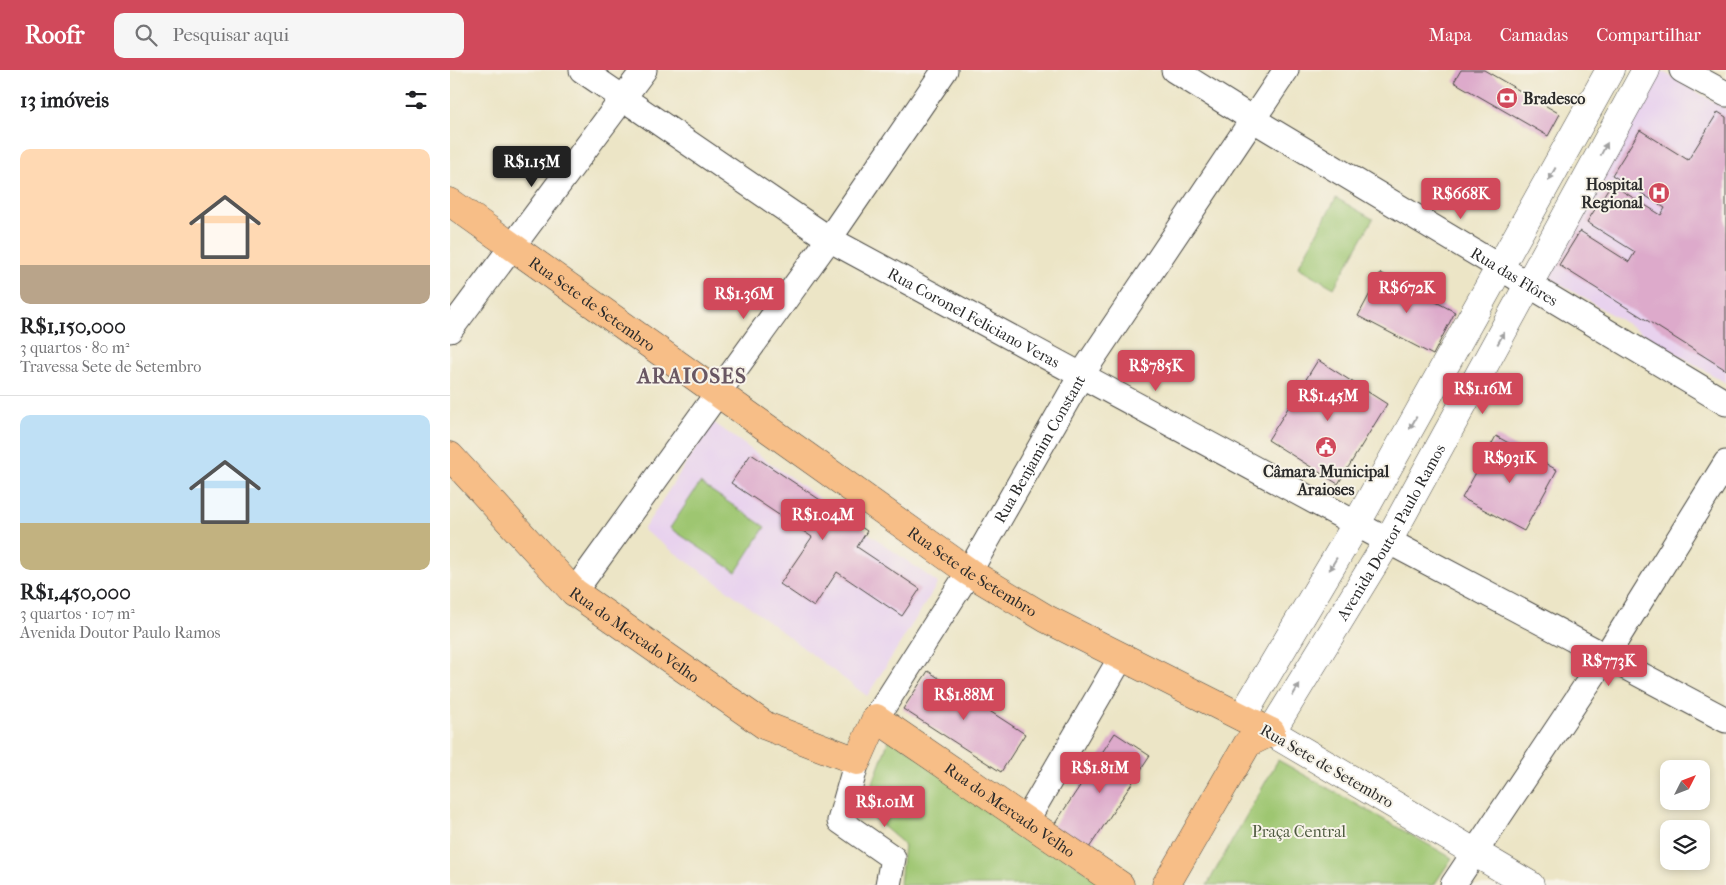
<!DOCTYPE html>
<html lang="pt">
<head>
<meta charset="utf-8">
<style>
  :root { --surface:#fff; --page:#f6f6f6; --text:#202124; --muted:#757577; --line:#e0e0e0; --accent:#d1495b }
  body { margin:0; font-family:"IM FELL French Canon",serif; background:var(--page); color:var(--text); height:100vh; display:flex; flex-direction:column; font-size:19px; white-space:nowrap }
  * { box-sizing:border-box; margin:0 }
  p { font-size:16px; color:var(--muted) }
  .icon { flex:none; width:28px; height:28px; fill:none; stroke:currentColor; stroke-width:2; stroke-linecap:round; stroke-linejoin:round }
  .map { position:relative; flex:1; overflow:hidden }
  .sheet { display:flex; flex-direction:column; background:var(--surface); width:450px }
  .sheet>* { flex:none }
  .needle { width:32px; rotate:48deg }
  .fabs { position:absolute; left:1210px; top:690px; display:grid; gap:10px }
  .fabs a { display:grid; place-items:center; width:50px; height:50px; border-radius:10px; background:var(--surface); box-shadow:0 2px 8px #0003; font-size:25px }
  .price { position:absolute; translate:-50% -42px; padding:0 11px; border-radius:5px; background:var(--accent); color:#fff; font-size:16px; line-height:32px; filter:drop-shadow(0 1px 2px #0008) }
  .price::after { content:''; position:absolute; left:50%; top:30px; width:15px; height:11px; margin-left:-8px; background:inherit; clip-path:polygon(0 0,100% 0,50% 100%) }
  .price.current { background:#222; color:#fff }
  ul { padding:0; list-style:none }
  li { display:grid; align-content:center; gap:10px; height:265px; padding:0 20px }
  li+li { border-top:1px solid var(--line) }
  li span { display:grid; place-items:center; height:155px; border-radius:10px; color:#555 }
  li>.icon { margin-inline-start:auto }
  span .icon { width:90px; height:90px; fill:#fffc; stroke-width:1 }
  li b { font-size:21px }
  h2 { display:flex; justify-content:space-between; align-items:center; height:60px; padding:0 20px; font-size:21px }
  header { display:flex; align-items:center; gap:30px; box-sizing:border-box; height:70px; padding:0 25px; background:var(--accent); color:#fff }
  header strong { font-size:24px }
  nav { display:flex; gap:28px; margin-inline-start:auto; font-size:18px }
  .search { width:350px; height:45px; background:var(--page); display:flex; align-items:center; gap:12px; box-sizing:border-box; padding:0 18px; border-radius:10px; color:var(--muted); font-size:19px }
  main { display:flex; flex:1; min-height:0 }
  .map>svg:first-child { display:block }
  .built { fill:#e8d2ee }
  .green { fill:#9ec671; stroke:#64784e }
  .building { fill:#ddaacb }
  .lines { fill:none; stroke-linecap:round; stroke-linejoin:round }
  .minor-casing { stroke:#484742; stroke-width:27 }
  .tertiary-casing { stroke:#484742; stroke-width:29 }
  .primary-casing { stroke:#484742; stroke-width:29 }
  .minor { stroke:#fff; stroke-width:25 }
  .tertiary { stroke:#fff; stroke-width:28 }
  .primary { stroke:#f7be87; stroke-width:28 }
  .oneway { fill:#a0a0a0 }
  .labels { text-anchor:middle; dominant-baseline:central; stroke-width:4; stroke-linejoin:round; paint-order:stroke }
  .poi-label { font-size:16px; font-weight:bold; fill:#2b2b2b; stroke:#f7f3e8; text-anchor:start }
  .street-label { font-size:16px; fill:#2b2b2b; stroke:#f7f3e8 }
  .park-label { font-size:16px; fill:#4e5a40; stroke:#f7f3e8 }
  .district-label { font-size:21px; font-weight:bold; letter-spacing:1px; fill:#695763; stroke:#f7f3e8 }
</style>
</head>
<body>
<header>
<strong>Roofr</strong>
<div class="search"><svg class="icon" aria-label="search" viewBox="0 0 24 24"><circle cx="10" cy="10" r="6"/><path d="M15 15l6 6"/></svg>Pesquisar aqui</div>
<nav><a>Mapa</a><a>Camadas</a><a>Compartilhar</a></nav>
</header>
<main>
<section class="sheet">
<h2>13 imóveis<svg class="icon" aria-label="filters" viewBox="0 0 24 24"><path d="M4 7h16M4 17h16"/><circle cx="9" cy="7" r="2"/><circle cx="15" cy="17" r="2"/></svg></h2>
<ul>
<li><span style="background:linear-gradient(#ffd9b3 75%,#b9a48a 0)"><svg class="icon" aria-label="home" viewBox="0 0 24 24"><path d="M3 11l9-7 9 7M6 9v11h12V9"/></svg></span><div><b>R$1,150,000</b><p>3 quartos · 80 m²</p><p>Travessa Sete de Setembro</p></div></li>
<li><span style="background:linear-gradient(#bfe0f5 70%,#c2b280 0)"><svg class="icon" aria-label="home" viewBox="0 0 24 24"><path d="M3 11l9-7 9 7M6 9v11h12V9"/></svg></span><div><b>R$1,450,000</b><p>3 quartos · 107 m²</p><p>Avenida Doutor Paulo Ramos</p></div></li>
</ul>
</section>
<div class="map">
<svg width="1276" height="815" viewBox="0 0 1276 815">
  <rect width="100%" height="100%" fill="#f7f3e8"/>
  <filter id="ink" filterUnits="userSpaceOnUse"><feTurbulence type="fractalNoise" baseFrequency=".02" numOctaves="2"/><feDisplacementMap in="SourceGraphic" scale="10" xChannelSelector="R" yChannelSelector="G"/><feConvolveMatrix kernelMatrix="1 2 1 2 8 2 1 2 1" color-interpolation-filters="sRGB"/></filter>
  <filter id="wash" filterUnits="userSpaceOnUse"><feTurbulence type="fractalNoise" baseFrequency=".0096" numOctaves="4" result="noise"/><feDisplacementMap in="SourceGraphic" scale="20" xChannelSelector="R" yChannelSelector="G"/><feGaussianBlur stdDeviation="1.12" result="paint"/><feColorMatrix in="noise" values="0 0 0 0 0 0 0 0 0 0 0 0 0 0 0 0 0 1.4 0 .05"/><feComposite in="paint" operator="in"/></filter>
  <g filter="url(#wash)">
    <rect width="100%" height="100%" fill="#ece5c6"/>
    <g class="built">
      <path d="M 1210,0 L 1276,39 L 1276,313 L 1097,206 Z"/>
      <path d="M 263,352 L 488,513 L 417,626 L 273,517 L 193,460 Z"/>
    </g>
    <g class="green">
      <path d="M 886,128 L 923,149 L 884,218 L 848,197 Z"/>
      <path d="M 250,413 L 315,457 L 286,502 L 220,458 Z"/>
      <path d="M 440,667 L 656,815 L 450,815 L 454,774 L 413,739 Z"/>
      <path d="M 828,690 L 1002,788 L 984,815 L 757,815 Z"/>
    </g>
    <g id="blocks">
      <g class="building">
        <path d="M 1011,0 L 1034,0 L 1110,44 L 1098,66 L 1004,12 Z"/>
        <path d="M 1268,42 L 1276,47 L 1276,300 L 1109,195 L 1130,161 L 1179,192 L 1185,182 L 1137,152 L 1161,114 L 1211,145 L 1215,138 L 1162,105 L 1190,60 L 1238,90 Z"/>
        <path d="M 931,203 L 1005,242 L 983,285 L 908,246 Z"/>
        <path d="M 868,290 L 937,334 L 888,414 L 818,370 Z"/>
        <path d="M 1046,366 L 1107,400 L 1074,461 L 1012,428 Z"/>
        <path d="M 301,384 L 417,461 L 407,477 L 470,519 L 452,546 L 387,502 L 364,537 L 330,514 L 362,467 L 281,413 Z"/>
        <path d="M 478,601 L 575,664 L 551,702 L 453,639 Z"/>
        <path d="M 665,663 L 700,686 L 635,784 L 600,761 Z"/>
      </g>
    </g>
  </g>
  <g filter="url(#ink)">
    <use href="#blocks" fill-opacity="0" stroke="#484742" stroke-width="1"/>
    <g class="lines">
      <g class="minor-casing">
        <g id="minor">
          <path id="s1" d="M 132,0 L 379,169 L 938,471 L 1276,650"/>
          <path id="s2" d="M 724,0 L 804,50 L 1276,333"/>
          <path d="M 1232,0 L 1276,24"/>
          <path d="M 0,260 L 194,0"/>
          <path d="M 124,522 L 379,169 L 495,0"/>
          <path id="s3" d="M 426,648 L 519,502 L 632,304 L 836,0"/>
          <path d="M 407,691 L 390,751 L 443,788 L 438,815"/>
          <path d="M 576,751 L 672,586"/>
          <path d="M 1003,815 L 1156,586 L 1276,393"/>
        </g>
      </g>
      <g class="tertiary-casing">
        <g id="tertiary">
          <path d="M 792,647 L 907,453 L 1160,0"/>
          <path id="s4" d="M 1080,815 L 821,662 L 938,471 L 1196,0"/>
        </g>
      </g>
      <g class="primary-casing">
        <g id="primary">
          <path id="s5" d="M 0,132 L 519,502 L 597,549 L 821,662"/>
          <path id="s6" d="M 0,386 L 124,522 L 316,656 L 407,691 L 426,648 L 670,815"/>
          <path d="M 716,815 L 798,673 L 821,662"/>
        </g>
      </g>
      <use href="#minor" class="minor"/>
      <use href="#tertiary" class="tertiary"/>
      <use href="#primary" class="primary"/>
    </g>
    <defs><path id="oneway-solid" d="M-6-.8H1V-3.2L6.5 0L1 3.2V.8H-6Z" transform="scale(1.25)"/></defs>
    <g class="oneway">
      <use href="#oneway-solid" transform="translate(1154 79) rotate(-62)"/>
      <use href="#oneway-solid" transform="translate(1102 104) rotate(119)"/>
      <use href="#oneway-solid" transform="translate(1051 268) rotate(-61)"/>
      <use href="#oneway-solid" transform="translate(963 353) rotate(119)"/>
      <use href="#oneway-solid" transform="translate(883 494) rotate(121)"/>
      <use href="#oneway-solid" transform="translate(846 620) rotate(-59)"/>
    </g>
  </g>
  <defs>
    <g id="bank-disc" transform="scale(1.125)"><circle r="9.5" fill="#d1495b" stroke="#f7f3e8"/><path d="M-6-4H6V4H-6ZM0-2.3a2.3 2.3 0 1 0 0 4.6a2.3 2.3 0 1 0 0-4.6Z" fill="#fff"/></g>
    <g id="hospital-disc" transform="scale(1.125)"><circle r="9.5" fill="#d1495b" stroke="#f7f3e8"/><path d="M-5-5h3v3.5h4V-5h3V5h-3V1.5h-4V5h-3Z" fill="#fff"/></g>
    <g id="civic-disc" transform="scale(1.125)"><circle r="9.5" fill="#d1495b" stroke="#f7f3e8"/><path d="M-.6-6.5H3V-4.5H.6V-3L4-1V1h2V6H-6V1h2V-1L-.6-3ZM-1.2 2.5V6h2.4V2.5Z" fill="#fff"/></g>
  </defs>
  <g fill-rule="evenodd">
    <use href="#bank-disc" x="1057" y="28"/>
    <use href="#hospital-disc" x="1209" y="123"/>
    <use href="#civic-disc" x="876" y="377"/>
  </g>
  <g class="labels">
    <g class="poi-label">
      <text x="1073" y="28">Bradesco</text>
      <text x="1193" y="114" text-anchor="end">Hospital<tspan x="1193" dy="18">Regional</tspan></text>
      <text x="876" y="401" text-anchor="middle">Câmara Municipal<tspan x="876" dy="18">Araioses</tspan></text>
    </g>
    <g class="street-label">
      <text stroke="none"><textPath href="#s2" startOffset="398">Rua das Flôres</textPath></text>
      <text stroke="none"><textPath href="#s5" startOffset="175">Rua Sete de Setembro</textPath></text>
      <text stroke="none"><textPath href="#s1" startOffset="464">Rua Coronel Feliciano Veras</textPath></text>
      <text stroke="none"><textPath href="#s3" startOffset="315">Rua Benjamim Constant</textPath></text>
      <text stroke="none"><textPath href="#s4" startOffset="534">Avenida Doutor Paulo Ramos</textPath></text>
      <text stroke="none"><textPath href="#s5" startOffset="640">Rua Sete de Setembro</textPath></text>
      <text stroke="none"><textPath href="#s6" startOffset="258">Rua do Mercado Velho</textPath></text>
      <text transform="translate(877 696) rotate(30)">Rua Sete de Setembro</text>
      <text stroke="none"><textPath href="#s6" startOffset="725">Rua do Mercado Velho</textPath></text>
    </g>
    <g class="park-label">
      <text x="849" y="761">Praça Central</text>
    </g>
    <g class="district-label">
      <text x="242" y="306">ARAIOSES</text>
    </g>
  </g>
</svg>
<div class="fabs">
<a><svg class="needle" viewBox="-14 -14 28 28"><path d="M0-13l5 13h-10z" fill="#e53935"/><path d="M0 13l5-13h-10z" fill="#757577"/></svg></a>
<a><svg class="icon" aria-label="layers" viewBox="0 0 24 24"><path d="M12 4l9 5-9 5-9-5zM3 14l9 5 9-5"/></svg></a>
</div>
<b class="price current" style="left:82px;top:118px">R$1.15M</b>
<b class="price" style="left:1011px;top:150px">R$668K</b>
<b class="price" style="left:957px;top:244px">R$672K</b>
<b class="price" style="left:294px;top:250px">R$1.36M</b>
<b class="price" style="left:706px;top:322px">R$785K</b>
<b class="price" style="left:1033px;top:345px">R$1.16M</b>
<b class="price" style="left:878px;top:352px">R$1.45M</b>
<b class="price" style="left:1060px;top:414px">R$931K</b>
<b class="price" style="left:373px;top:471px">R$1.04M</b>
<b class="price" style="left:1159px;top:617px">R$773K</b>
<b class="price" style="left:514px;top:651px">R$1.88M</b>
<b class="price" style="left:650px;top:724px">R$1.81M</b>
<b class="price" style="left:435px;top:758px">R$1.01M</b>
</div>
</main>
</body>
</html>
